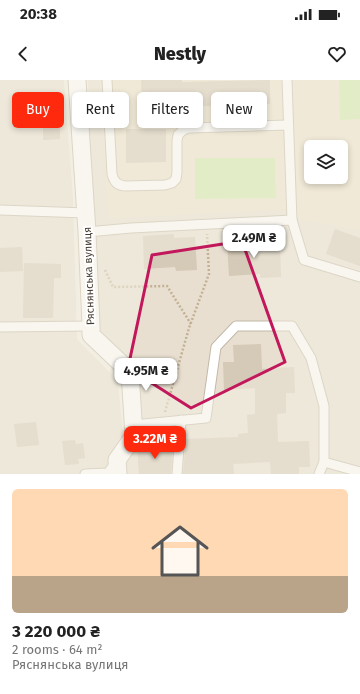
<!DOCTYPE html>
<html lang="en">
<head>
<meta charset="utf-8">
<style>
  :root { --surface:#fff; --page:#f2f2f2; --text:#222; --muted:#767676; --line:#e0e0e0; --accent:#ff2a0e }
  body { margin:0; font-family:"Fira Sans",sans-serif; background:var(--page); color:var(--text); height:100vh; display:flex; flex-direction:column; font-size:15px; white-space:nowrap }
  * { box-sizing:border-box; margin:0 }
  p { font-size:13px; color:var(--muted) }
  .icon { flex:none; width:22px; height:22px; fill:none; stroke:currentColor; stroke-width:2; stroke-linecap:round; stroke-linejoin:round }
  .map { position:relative; height:394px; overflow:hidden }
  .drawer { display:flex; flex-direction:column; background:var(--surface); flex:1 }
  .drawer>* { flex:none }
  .top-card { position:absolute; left:12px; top:12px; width:336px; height:36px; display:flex; gap:8px }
  .buttons { position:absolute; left:304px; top:60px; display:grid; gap:8px }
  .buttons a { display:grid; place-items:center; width:44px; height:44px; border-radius:6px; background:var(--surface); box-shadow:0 2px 6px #0003; font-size:20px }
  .price { position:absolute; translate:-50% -34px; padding:0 9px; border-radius:8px; background:#fff; color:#222; font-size:13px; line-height:26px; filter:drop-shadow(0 1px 2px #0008) }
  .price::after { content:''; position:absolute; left:50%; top:24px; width:12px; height:9px; margin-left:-6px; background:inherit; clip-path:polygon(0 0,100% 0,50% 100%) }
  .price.selected { background:var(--accent); color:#fff }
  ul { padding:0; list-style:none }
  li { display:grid; align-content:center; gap:8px; height:212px; padding:0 12px }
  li+li { border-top:1px solid var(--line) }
  li span { display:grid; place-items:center; height:124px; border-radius:6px; color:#555 }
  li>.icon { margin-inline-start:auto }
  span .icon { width:72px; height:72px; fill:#fffc; stroke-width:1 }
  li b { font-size:17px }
  .chip { padding:0 14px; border-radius:6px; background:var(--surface); box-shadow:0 2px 6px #0003; font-size:14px; line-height:36px }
  .chip.selected { background:var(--accent); color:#fff }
  .status { display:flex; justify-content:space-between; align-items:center; height:28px; padding:0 20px; background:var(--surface); direction:ltr }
  .status svg { height:11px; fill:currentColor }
  header { display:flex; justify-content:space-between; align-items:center; height:52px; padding:0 12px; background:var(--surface); font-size:18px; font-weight:800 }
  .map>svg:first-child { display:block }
  .residential { fill:#e8dfd0; fill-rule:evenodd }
  .education { fill:#eee3cb; fill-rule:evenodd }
  .green { fill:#cfeca6 }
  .building { fill:#d5c9b7 }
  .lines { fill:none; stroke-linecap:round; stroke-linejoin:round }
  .service-casing { stroke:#c2b8a7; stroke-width:11 }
  .minor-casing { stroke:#c2b8a7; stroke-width:19 }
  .path { stroke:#c3b194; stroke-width:2.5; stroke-dasharray:2 2; stroke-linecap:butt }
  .service { stroke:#fff; stroke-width:9 }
  .minor { stroke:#fff; stroke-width:17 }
  .marked { fill:none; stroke:#c2185b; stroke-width:3; stroke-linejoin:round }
  .labels { text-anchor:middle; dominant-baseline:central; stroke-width:4; stroke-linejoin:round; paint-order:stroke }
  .street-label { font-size:11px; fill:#453d32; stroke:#fff }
</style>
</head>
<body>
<div class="status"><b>20:38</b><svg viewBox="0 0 49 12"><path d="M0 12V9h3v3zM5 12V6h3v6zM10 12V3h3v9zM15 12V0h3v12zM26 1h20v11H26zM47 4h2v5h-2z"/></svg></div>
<header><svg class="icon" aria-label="back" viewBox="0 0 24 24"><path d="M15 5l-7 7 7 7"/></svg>Nestly<svg class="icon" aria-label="heart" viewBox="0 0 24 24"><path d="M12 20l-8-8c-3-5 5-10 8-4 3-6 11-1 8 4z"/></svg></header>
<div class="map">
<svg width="360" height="394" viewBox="0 0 360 394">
  <rect width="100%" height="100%" fill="#f3eee2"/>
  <g class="residential">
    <path d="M 0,0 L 64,0 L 73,118 L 77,259 L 118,301 L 123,357 L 111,394 L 0,394 Z"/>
    <path d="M 88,0 L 360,0 L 360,394 L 123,394 L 134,290 L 98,251 ZM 311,67 L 341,67 L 341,97 L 311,97 Z"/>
  </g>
  <path class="education" d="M 99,0 L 360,0 L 360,150 L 297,139 L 295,129 L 109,138 ZM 311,67 L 341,67 L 341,97 L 311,97 Z"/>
  <g class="green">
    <path d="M 339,0 L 360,0 L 360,39 L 340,40 Z"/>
    <path d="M 195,78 L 275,78 L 276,118 L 195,119 Z"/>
  </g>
  <g class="building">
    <path d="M 141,0 L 182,0 L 182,2 L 270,0 L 270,24 L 142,28 Z"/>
    <path d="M 43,41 L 60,41 L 60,59 L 43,60 Z"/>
    <path d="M 126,49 L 166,49 L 166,82 L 126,83 Z"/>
    <path d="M 335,149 L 360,158 L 360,186 L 326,174 Z"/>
    <path d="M 174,154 L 174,158 L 195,157 L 197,190 L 176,191 L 175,187 L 144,189 L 143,156 Z"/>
    <path d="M 258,161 L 259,165 L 280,164 L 281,197 L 260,198 L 260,194 L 229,196 L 227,163 Z"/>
    <path d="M 22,167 L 23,191 L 0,192 L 0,168 Z"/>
    <path d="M 24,183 L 61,184 L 61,198 L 54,198 L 53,238 L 23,238 Z"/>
    <path d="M 261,264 L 262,289 L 294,287 L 295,313 L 286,313 L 286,333 L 277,334 L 278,362 L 309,361 L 310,387 L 299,387 L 299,394 L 271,394 L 270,382 L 233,384 L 234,394 L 183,394 L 186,359 L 238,357 L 238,354 L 248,353 L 247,335 L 255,334 L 255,308 L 224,310 L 223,282 L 234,282 L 233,265 Z"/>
    <path d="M 36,342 L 39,365 L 17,367 L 14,344 Z"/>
    <path d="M 75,360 L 76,364 L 83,363 L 85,378 L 78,379 L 79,384 L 65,385 L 62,361 Z"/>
    <path d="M 173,365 L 171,394 L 139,394 L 137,368 L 139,367 Z"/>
  </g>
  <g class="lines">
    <g class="service-casing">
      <g id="service">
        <path d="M 107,0 L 112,94 C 114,102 117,105 125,106 L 165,105 L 172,103 L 176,99 L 177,92 L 177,61 L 178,55 L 183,50 L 189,48 L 288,45"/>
        <path d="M 287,0 L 292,140"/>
        <path d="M 0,130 L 86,133"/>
        <path d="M 87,152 L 131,148 L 292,140 L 304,180 L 360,197"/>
        <path d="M 0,247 L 91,246"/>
        <path d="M 133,345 L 206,338 L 216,267 L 236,246 L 292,246 L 311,278 L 324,326 L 324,382 L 360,392"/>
        <path d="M 85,394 L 108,393 L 116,382"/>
        <path d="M 177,394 L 181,340"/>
        <path d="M 319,394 L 324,382"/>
      </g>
    </g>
    <g class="minor-casing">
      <path id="minor" d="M 77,0 L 87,152 L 91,246 L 91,255 L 130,292 L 134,356 L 117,380 L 118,394"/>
    </g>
    <g class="path">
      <path d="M 105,190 L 113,207 L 167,206 L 191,244"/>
      <path d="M 165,332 L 189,248 L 209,194 L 207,154"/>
    </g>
    <use href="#service" class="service"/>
    <use href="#minor" class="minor"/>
  </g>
  <path d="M0 0H360V394H0ZM 242,161 L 285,282 L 191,328 L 128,288 L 152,175 Z" fill="#f3eee2" fill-opacity=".55" fill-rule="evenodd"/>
  <path class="marked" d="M 242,161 L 285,282 L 191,328 L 128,288 L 152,175 Z"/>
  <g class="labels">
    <g class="street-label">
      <text transform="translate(89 196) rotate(-92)">Ряснянська вулиця</text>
    </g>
  </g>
</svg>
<div class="buttons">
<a><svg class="icon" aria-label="layers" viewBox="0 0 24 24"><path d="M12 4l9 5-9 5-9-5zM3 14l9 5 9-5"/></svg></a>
</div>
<b class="price" style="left:254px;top:179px">2.49M ₴</b>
<b class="price" style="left:146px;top:312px">4.95M ₴</b>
<b class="price selected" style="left:155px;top:380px">3.22M ₴</b>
<div class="top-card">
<a class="chip selected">Buy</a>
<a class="chip">Rent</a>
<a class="chip">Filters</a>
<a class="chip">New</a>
</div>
</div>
<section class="drawer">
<ul>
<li><span style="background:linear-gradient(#ffd9b3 70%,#b9a48a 0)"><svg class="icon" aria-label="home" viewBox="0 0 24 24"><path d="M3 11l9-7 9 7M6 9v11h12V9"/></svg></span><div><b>3 220 000 ₴</b><p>2 rooms · 64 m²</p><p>Ряснянська вулиця</p></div></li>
</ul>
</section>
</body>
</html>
